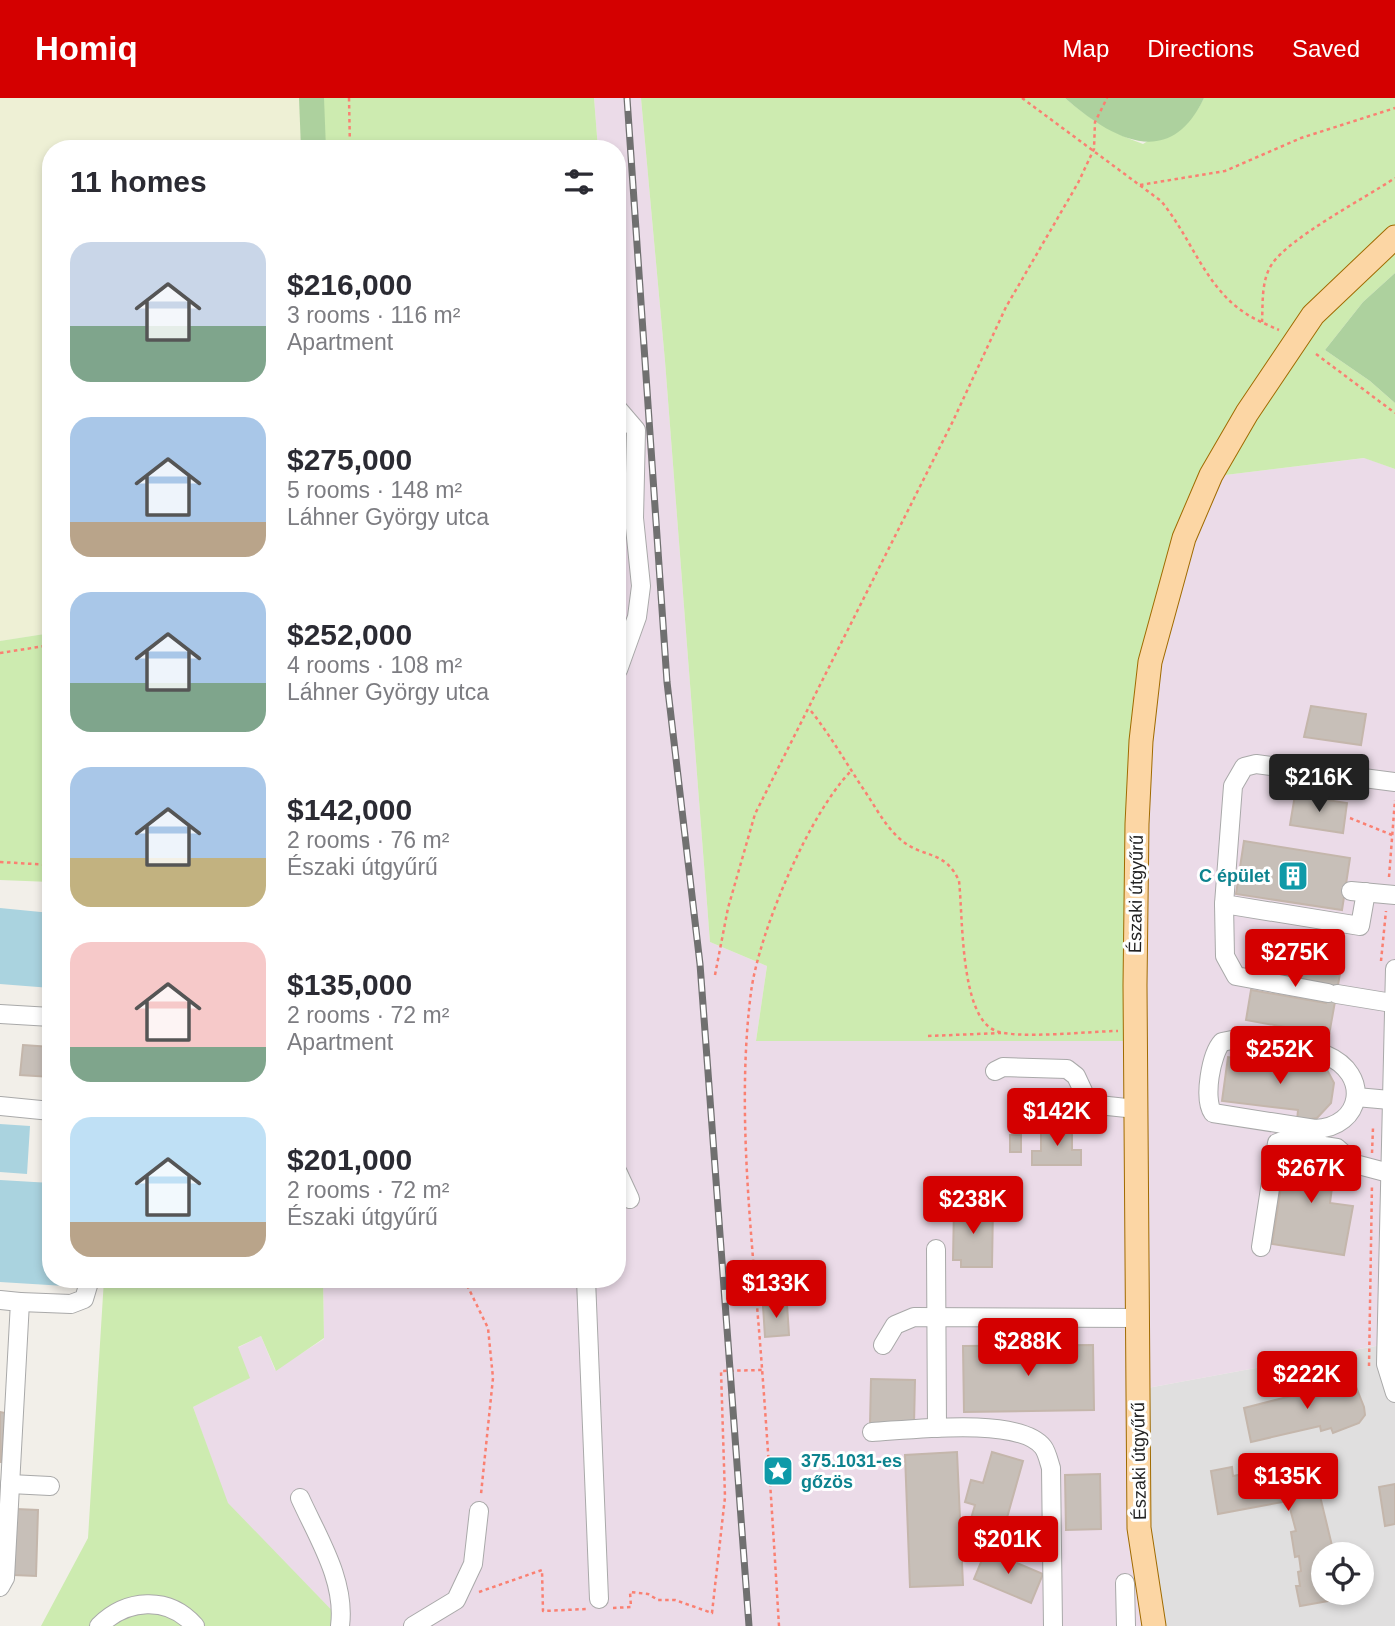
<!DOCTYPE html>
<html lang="en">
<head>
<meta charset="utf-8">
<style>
  :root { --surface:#fff; --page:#f2f2f3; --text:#2b2b33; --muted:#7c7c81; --accent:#d40000 }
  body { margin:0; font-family:Arial,sans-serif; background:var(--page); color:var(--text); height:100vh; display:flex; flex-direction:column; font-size:26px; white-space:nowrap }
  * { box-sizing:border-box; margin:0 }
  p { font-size:23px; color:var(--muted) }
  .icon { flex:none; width:38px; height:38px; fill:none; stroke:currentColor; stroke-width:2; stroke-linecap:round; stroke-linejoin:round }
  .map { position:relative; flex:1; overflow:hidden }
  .side { position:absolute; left:42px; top:42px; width:584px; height:1148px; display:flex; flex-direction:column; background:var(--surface); border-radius:28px; box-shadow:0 4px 10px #0003 }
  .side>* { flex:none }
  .fabs { position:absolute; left:1311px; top:1444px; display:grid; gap:14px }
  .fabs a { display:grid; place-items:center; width:63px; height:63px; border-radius:50%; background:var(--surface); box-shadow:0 4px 10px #0003; font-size:35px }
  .price { position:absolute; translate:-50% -60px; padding:0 16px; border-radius:7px; background:var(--accent); color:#fff; font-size:23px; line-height:46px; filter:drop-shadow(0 2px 4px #0008) }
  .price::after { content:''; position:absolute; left:50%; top:42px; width:21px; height:16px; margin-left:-10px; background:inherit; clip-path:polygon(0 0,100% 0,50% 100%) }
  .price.on { background:#222; color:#fff }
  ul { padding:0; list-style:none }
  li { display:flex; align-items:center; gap:21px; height:175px; padding:0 28px }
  li span { display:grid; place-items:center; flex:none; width:196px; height:140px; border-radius:21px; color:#555 }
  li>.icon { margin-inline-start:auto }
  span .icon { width:84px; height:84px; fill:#fffc; stroke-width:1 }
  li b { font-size:30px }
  h2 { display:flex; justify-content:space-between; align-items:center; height:84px; padding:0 28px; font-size:30px }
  header { display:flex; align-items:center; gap:42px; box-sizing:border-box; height:98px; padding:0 35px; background:var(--accent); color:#fff }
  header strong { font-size:33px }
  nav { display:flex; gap:38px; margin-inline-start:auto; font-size:24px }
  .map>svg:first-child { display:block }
  .residential { fill:#e0dfdf; fill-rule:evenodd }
  .industrial { fill:#ebdbe8 }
  .farmland { fill:#eef0d5 }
  .grass { fill:#cdebb0 }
  .forest { fill:#add19e }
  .water { fill:#aad3df }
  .building { fill:#c7bfb8; stroke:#c4b6ab; stroke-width:2 }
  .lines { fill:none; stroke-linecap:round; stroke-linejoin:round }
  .minor-casing { stroke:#a9a9a9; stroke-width:20 }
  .major-casing { stroke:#a06b00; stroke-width:25 }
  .path { stroke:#fa8072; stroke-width:2.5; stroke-dasharray:3.5 3.5; stroke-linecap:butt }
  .minor { stroke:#fff; stroke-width:18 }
  .major { stroke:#fcd6a4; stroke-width:23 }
  .rail-casing { stroke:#707070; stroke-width:7 }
  .rail { stroke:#fff; stroke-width:4.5; stroke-dasharray:13; stroke-linecap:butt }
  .labels { text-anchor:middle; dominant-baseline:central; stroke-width:6; stroke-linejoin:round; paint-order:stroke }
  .culture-label { font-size:18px; font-weight:bold; fill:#0d838f; stroke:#fff; text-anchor:end }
  .street-label { font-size:18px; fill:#222; stroke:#fff }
</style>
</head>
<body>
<header>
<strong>Homiq</strong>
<nav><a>Map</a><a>Directions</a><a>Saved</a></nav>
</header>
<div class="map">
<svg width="1395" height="1528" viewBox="0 0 1395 1528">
  <rect width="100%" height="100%" fill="#f2efe9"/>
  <path class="residential" d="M 1387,1246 L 1395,1293 L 1395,1528 L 1151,1528 L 1142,1291 ZM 1323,1456 L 1362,1456 L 1362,1494 L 1323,1494 Z"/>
  <path class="industrial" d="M 594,0 L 641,0 L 665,263 L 710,844 L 767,868 L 756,943 L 1153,565 L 1217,378 L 1365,360 L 1395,371 L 1395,1293 L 1386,1246 L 1142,1291 L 1151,1528 L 347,1528 L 227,1405 L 193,1309 L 249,1280 L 237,1250 L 261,1238 L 275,1272 L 324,1241 L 323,1181 L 618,1181 L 618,51 L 598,51 Z"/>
  <path class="farmland" d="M 0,0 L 313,0 L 315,51 L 51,51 L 51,535 L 0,543 Z"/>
  <g class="grass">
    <path d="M 313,0 L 594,0 L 598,51 L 315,51 Z"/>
    <path d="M 641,0 L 1065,0 C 1089,21 1113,35 1143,46 L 1198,11 L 1204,0 L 1395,0 L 1395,175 L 1363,204 L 1325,252 L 1370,283 L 1395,305 L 1395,371 L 1364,360 L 1217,378 L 1153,565 L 1138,943 L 756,943 L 767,868 L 710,844 L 665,263 Z"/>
    <path d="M 51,535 L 51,784 L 0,782 L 0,543 Z"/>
    <path d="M 104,1181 L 323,1181 L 324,1240 L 276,1273 L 261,1238 L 238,1249 L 250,1280 L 193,1309 L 228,1405 L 347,1528 L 41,1528 L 88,1440 Z"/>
  </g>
  <g class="forest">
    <path d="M 299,0 L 324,0 L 326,51 L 301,51 Z"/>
    <path d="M 1065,0 L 1204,0 C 1169,74 1111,40 1065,0 Z"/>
    <path d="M 1395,175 L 1395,305 L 1370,283 L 1325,252 L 1363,204 Z"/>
  </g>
  <g class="water">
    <path d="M 0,810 L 51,815 L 51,890 L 0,886 Z"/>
    <path d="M 0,1026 L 30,1028 L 27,1076 L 0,1074 Z"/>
    <path d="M 0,1082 L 51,1085 L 51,1181 L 66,1181 L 65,1188 L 0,1184 Z"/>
  </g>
  <g class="building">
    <path d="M 1311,608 L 1366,616 L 1361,647 L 1304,639 Z"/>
    <path d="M 1295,697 L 1347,705 L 1343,735 L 1290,727 Z"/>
    <path d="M 1244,743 L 1350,760 L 1342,812 L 1236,796 Z"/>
    <path d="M 1259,845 L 1343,859 L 1329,937 L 1246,922 L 1251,892 L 1326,905 L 1330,887 L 1254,874 Z"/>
    <path d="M 23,947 L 51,949 L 51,979 L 20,977 Z"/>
    <path d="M 1306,958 L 1324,966 L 1334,985 L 1331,1005 L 1317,1020 L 1297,1023 L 1298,1012 L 1222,1003 L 1228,959 L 1304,969 Z"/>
    <path d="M 1041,1029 L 1072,1029 L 1072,1052 L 1081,1052 L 1081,1067 L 1032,1067 L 1032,1053 L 1041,1053 Z"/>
    <rect x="1010" y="1037" width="11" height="17"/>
    <path d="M 1287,1050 L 1336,1058 L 1330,1105 L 1353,1108 L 1344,1157 L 1272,1146 Z"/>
    <path d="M 954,1108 L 993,1108 L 992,1169 L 961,1169 L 961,1162 L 953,1162 Z"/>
    <path d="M 787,1206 L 789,1237 L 765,1239 L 763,1208 Z"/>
    <path d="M 1093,1247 L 1094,1312 L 964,1314 L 963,1248 Z"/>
    <path d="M 1348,1279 L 1352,1290 L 1356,1289 L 1364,1309 L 1365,1317 L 1359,1325 L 1333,1335 L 1331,1330 L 1321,1333 L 1320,1328 L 1251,1344 L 1244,1310 L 1311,1293 L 1310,1288 Z"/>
    <path d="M 871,1281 L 915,1282 L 914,1327 L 870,1327 Z"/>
    <path d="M 0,1314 L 5,1315 L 1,1364 L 0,1364 Z"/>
    <path d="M 957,1354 L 963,1487 L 910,1489 L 905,1357 Z"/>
    <path d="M 992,1354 L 1023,1363 L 1001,1441 L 968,1431 L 975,1407 L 965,1404 L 971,1382 L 983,1385 Z"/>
    <path d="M 1315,1356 L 1325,1356 L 1329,1376 L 1320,1378 L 1324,1397 L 1320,1398 L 1334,1456 L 1323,1456 L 1323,1494 L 1350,1494 L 1351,1499 L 1300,1508 L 1296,1488 L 1300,1488 L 1298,1474 L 1301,1473 L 1299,1458 L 1295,1459 L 1291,1434 L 1296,1433 L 1288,1403 L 1218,1416 L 1211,1373 L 1232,1369 L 1233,1378 L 1270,1371 L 1269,1367 L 1284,1365 L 1284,1361 Z"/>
    <path d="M 1100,1376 L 1101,1431 L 1066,1432 L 1065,1377 Z"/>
    <path d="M 1395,1386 L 1395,1426 L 1385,1428 L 1379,1389 Z"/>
    <path d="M 16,1411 L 38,1412 L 36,1478 L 14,1477 Z"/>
    <path d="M 986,1452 L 1043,1476 L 1031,1505 L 974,1481 Z"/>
  </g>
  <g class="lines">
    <g class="minor-casing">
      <g id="minor">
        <path d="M 618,311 L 636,332 L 634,420 L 641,488 L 637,519 L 618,572"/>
        <path d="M 1351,793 L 1395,797"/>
        <path d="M 1366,794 L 1360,828 L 1224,806 L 1233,688 L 1244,669 L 1256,666 L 1395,684"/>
        <path d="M 1224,806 L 1225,858 L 1236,878 L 1328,895"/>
        <path d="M 1395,871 L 1386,1266 L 1395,1295"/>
        <path d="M 1337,896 L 1392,905"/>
        <path d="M 0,916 L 51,919"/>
        <path d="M 1232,942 L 1326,957 C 1371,976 1363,1029 1315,1031 L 1213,1015 C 1203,1001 1211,956 1222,944 Z"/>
        <path d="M 995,973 L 1003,969 L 1067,971 L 1076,978 L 1089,1006 L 1136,1011"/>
        <path d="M 1356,999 L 1390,1002"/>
        <path d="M 0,1008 L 51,1013"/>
        <path d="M 618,1075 L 630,1101"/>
        <path d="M 1261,1149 L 1277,1045 L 1285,1042 L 1337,1050 L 1355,1066 L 1389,1075"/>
        <path d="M 936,1151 L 937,1330"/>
        <path d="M 586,1181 L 599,1501"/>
        <path d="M 0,1202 L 20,1204 L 5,1480 L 0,1489"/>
        <path d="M 20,1204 L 71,1206 L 84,1201 L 90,1181"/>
        <path d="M 883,1247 L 895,1227 L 914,1219 L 1138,1220"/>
        <path d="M 872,1334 C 909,1332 1019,1318 1043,1349 C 1047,1354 1049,1364 1051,1370 L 1053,1528"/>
        <path d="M 10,1386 L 50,1388"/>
        <path d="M 300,1400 C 318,1440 346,1483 340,1528"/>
        <path d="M 1125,1485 L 1126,1528"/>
        <path d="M 99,1528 C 126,1501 168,1497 195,1528"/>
        <path d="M 413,1528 L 456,1502 L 473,1466 L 479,1413"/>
      </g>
    </g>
    <g class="major-casing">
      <path id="major" d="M 1154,1528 L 1139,1430 L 1135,887 L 1137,726 L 1141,643 L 1150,564 L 1184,440 L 1211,377 L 1247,315 L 1313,217 L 1395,139"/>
    </g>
    <g class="path">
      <path d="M 349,0 L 350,51"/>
      <path d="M 1022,0 L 1161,103 C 1191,139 1205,189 1245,215 C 1255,222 1268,227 1279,232"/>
      <path d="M 1140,87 L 1225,73 L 1301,40 L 1395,10"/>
      <path d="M 1262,224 C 1263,206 1261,182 1272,166 C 1289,140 1365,100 1395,80"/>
      <path d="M 1316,256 L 1395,315"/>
      <path d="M 0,555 L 51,547"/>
      <path d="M 811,613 C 830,637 845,663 862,689 C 874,706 884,727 900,741 C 922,761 945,751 959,783 C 963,818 960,916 994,932 C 1013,942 1093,933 1118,933"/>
      <path d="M 1350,720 L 1392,737"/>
      <path d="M 0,764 L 51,767"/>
      <path d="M 1389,779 L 1395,702"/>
      <path d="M 1381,863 L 1386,813"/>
      <path d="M 715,877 L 728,810 L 755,716 L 953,323 L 1006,209 L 1078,85 L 1094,51 L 1095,24 L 1107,0"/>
      <path d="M 928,938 L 1001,935"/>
      <path d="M 1372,1055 L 1373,1030"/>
      <path d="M 464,1181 L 488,1230 L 493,1280 L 481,1396"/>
      <path d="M 1369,1268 L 1372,1086"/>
      <path d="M 479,1494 L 542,1472 L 543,1513 L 586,1511"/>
      <path d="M 613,1510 L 631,1509 L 630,1494 L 648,1496 L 658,1502 L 675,1502 L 712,1515 L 725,1399 L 721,1273 L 762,1272"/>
      <path d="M 779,1528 C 773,1429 767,1331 759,1232 C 750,1121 737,1004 751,894 C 759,834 809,716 851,673"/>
    </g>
    <use href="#minor" class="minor"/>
    <use href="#major" class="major"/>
    <g class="rail-casing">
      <path id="rail" d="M 627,0 L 667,584 L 700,866 L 749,1528"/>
    </g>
    <use href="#rail" class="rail"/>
  </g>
  <defs>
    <g id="building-square" transform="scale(1.575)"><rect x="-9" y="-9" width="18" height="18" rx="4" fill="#0f9aa8" stroke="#fff"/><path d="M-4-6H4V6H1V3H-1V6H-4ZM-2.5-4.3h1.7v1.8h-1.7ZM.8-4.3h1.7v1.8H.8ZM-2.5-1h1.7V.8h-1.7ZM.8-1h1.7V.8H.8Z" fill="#fff"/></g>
    <g id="sight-square" transform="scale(1.575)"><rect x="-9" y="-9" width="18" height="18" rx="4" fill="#0f9aa8" stroke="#fff"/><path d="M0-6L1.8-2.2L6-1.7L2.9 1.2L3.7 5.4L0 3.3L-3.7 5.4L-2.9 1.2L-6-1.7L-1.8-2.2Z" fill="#fff"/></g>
  </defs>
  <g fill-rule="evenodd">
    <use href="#building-square" x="1293" y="778"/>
    <use href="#sight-square" x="778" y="1373"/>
  </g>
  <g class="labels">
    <g class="culture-label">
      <text x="1270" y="778">C épület</text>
      <text x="801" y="1363" text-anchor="start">375.1031-es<tspan x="801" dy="21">gőzös</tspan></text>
    </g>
    <g class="street-label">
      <text transform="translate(1136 796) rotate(-89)">Északi útgyűrű</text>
      <text transform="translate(1139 1363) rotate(-91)">Északi útgyűrű</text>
    </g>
  </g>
</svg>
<div class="fabs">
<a><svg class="icon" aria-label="locate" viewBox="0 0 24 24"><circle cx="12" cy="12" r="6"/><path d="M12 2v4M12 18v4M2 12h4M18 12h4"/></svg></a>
</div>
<b class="price on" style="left:1319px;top:716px">$216K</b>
<b class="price" style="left:1295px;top:891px">$275K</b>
<b class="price" style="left:1280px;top:988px">$252K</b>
<b class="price" style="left:1057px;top:1050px">$142K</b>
<b class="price" style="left:1311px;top:1107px">$267K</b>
<b class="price" style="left:973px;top:1138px">$238K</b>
<b class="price" style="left:776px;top:1222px">$133K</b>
<b class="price" style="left:1028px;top:1280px">$288K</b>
<b class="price" style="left:1307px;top:1313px">$222K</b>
<b class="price" style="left:1288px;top:1415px">$135K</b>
<b class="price" style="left:1008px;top:1478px">$201K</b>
<section class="side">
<h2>11 homes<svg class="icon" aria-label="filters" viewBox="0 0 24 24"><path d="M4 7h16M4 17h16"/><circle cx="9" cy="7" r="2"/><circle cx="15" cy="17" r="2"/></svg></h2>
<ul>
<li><span style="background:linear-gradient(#c9d6e8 60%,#7fa58c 0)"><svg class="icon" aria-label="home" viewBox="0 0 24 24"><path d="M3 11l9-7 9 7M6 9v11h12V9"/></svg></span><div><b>$216,000</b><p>3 rooms · 116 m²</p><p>Apartment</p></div></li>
<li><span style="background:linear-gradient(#a9c7e8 75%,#b9a48a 0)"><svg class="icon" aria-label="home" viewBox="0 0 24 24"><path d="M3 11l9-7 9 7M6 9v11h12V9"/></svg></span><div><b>$275,000</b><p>5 rooms · 148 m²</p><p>Láhner György utca</p></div></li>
<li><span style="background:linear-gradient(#a9c7e8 65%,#7fa58c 0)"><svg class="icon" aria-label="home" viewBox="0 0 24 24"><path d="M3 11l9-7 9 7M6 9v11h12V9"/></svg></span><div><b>$252,000</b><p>4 rooms · 108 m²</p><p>Láhner György utca</p></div></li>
<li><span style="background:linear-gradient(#a9c7e8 65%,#c2b280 0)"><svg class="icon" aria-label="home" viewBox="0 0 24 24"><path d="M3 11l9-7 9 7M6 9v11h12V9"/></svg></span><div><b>$142,000</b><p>2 rooms · 76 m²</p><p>Északi útgyűrű</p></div></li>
<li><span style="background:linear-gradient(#f6c9c9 75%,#7fa58c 0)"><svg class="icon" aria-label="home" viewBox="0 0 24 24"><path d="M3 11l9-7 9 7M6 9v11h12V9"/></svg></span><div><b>$135,000</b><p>2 rooms · 72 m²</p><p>Apartment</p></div></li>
<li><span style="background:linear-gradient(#bfe0f5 75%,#b9a48a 0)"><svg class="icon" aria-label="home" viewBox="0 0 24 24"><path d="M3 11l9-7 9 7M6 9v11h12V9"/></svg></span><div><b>$201,000</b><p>2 rooms · 72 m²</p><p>Északi útgyűrű</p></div></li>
</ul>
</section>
</div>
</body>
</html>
